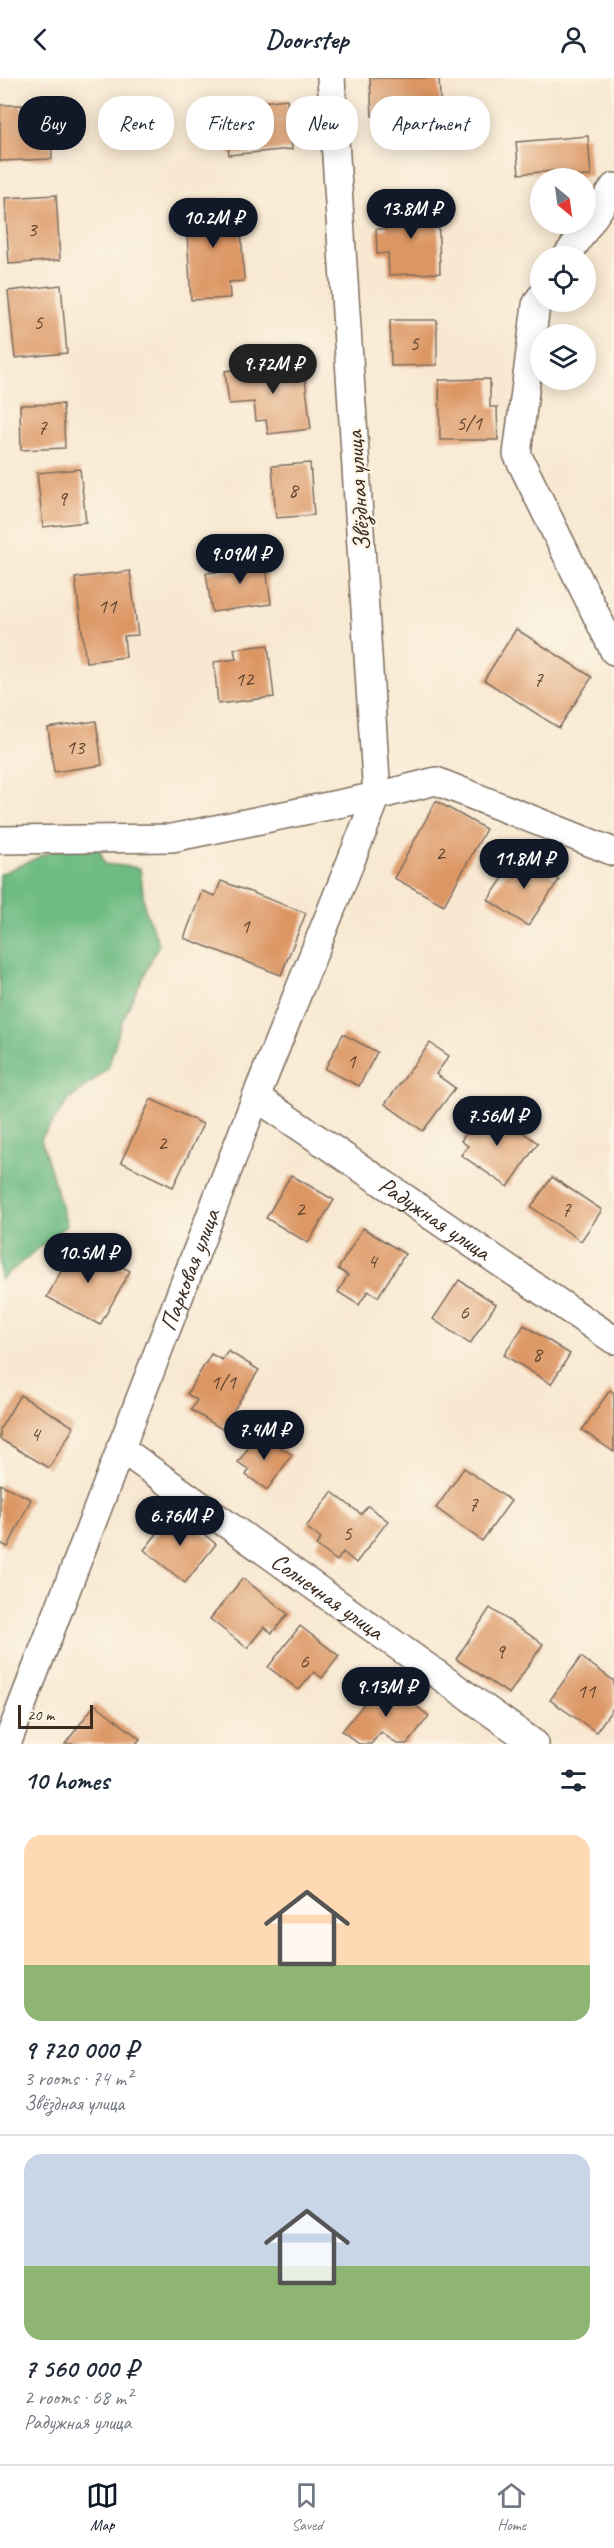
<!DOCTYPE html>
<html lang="en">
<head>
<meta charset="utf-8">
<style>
  :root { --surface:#fff; --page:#f6f6f7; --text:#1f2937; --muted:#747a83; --line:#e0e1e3; --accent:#111827 }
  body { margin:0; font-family:Caveat,sans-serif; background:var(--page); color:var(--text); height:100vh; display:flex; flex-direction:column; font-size:22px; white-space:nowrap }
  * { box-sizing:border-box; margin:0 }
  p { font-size:20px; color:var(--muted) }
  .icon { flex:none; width:33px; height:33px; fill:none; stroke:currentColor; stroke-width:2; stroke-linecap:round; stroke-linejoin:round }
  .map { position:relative; height:1666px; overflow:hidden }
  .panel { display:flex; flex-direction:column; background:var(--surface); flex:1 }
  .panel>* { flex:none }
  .top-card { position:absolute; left:18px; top:18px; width:579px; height:54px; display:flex; gap:12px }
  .needle { width:39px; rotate:151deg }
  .tools { position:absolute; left:530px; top:90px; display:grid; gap:12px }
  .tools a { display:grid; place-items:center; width:66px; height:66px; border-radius:50%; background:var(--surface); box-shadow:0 3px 15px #0003; font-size:30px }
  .scale { position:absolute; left:18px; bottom:15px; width:75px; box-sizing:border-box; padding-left:6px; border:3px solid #3b2a1e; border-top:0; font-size:16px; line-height:21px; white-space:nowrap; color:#3b2a1e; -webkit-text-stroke:4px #fcf5e5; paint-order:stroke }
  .price { position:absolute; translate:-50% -51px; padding:0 14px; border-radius:21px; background:var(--accent); color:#fff; font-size:20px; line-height:39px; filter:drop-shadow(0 2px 3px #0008) }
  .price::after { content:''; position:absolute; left:50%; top:36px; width:18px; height:14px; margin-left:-9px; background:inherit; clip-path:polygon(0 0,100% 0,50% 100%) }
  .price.on { background:#222; color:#fff }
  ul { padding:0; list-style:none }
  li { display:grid; align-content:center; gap:12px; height:318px; padding:0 24px }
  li+li { border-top:2px solid var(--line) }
  li span { display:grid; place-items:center; height:186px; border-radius:18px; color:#555 }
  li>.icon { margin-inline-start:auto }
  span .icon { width:108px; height:108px; fill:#fffc; stroke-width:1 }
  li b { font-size:26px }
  h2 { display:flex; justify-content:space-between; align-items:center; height:72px; padding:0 24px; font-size:26px }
  .tag { padding:0 21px; border-radius:24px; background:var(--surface); box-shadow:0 3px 15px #0003; font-size:21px; line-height:54px }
  .tag.on { background:var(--accent); color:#fff }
  header { display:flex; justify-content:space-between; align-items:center; height:78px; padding:0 24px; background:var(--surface); font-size:27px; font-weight:700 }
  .tabs { display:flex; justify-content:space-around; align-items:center; height:84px; border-top:2px solid var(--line); background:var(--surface); font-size:16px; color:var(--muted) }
  .tabs a { display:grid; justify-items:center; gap:3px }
  .tabs .on { color:var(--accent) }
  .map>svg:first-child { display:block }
  .forest { fill:#6ebb83; stroke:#547250; stroke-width:1.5 }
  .building { fill:#dc9663 }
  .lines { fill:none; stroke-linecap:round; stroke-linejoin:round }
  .street-casing { stroke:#7d6c5d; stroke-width:30 }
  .street { stroke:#fff; stroke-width:27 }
  .labels { text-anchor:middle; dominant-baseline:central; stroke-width:4.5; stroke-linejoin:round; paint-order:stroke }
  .number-label { font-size:21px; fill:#63452f }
  .street-label { font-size:24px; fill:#3b2a1e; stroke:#fcf5e5 }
</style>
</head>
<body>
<header><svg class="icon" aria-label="back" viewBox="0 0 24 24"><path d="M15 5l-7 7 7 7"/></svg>Doorstep<svg class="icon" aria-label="person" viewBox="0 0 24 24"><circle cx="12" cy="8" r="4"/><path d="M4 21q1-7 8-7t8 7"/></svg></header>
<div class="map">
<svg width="614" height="1666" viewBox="0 0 614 1666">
  <rect width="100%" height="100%" fill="#fcf5e5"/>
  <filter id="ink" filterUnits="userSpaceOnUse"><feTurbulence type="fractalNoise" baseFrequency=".0167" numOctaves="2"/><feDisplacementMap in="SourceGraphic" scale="12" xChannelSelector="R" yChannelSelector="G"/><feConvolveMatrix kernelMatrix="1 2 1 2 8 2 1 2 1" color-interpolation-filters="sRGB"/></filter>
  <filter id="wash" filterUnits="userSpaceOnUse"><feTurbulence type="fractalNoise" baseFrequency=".008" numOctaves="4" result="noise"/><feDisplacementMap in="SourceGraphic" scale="24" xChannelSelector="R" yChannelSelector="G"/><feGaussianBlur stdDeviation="1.35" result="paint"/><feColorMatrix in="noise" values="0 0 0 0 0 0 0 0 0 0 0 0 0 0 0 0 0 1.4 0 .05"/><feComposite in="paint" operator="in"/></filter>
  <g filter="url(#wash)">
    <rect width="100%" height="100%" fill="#f8e8d1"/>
    <path class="forest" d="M 98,768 L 105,786 L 140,790 L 145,831 L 159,866 L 122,943 L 108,990 L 68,1023 L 41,1061 L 67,1147 L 0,1202 L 0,796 L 55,772 Z"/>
    <g id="blocks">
      <g class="building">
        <path d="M 370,0 L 439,0 L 441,37 L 424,38 L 425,49 L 399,50 L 398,37 L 372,38 Z"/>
        <path d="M 287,21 L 292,71 L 229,77 L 224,28 Z"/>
        <path d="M 0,27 L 22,27 L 22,32 L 51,31 L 52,81 L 0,83 Z"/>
        <path d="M 588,58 L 591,98 L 552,100 L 552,93 L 519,96 L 516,64 Z"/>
        <path d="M 56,117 L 60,182 L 9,186 L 5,120 Z"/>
        <path d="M 220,120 L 220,131 L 240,130 L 244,203 L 229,204 L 230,220 L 191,222 L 185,123 Z"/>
        <path d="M 438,128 L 440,195 L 389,197 L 388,175 L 377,176 L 376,151 L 386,151 L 385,130 Z"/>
        <path d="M 61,207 L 67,275 L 15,280 L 8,213 Z"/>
        <path d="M 390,242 L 437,242 L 437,287 L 391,288 Z"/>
        <path d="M 303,284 L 311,351 L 268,356 L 266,342 L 256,343 L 254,324 L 229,326 L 225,293 Z"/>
        <path d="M 490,301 L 490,329 L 497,329 L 498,362 L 440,362 L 439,302 Z"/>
        <path d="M 63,326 L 65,370 L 21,372 L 20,327 Z"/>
        <path d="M 310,385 L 314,437 L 276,440 L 272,388 Z"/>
        <path d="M 80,391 L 86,444 L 43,449 L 37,395 Z"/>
        <path d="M 264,475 L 271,526 L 212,534 L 206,495 L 241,491 L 239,479 Z"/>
        <path d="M 130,493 L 138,557 L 124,558 L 126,579 L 86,584 L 75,500 Z"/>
        <path d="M 516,551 L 592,599 L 559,650 L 484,602 Z"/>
        <path d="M 268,567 L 274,619 L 218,626 L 214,584 L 236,581 L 234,571 Z"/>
        <path d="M 96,643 L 102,687 L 54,694 L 48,650 Z"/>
        <path d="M 436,723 L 486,751 L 444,827 L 394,800 Z"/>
        <path d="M 519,776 L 559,802 L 528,848 L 488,822 Z"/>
        <path d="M 221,803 L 306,835 L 281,897 L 184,860 L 202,813 L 215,818 Z"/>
        <path d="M 343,956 L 377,974 L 359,1008 L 325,991 Z"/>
        <path d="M 430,965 L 449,978 L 436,996 L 455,1010 L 423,1053 L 385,1026 Z"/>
        <path d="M 151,1021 L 203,1046 L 173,1109 L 121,1084 Z"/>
        <path d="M 484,1028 L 538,1065 L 508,1109 L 461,1077 L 468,1068 L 461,1063 Z"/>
        <path d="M 291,1097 L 334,1122 L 308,1165 L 266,1140 Z"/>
        <path d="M 552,1099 L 602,1132 L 581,1163 L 531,1129 Z"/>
        <path d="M 363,1150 L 405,1176 L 378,1219 L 368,1213 L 359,1227 L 338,1214 L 348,1197 L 338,1191 Z"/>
        <path d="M 77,1164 L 130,1193 L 100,1247 L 47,1219 Z"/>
        <path d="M 459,1202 L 496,1226 L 470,1266 L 433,1241 Z"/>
        <path d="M 524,1247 L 570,1276 L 551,1306 L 504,1277 Z"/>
        <path d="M 228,1273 L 259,1292 L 222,1351 L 191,1332 L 197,1322 L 187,1316 L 211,1276 L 222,1282 Z"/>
        <path d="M 610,1312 L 614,1315 L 614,1374 L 582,1352 Z"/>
        <path d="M 20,1317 L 74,1349 L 49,1390 L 0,1361 L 0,1351 Z"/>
        <path d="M 259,1355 L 292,1377 L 267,1412 L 246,1397 L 249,1392 L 238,1384 Z"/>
        <path d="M 464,1390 L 511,1423 L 482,1463 L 436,1430 Z"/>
        <path d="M 0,1406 L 31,1421 L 8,1469 L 0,1465 Z"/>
        <path d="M 332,1414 L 361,1436 L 368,1428 L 388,1443 L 356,1485 L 343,1474 L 337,1483 L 316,1467 L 321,1461 L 306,1449 Z"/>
        <path d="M 175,1433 L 216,1466 L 185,1505 L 144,1472 Z"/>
        <path d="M 243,1500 L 288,1536 L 272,1555 L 264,1549 L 247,1570 L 210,1541 Z"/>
        <path d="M 490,1530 L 543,1566 L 509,1616 L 456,1581 Z"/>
        <path d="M 300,1548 L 339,1578 L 322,1600 L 314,1594 L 299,1612 L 268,1589 Z"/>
        <path d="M 581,1579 L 614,1603 L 614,1629 L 596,1654 L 550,1622 Z"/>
        <path d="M 383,1602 L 429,1638 L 407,1666 L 397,1666 L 381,1654 L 371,1666 L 359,1666 L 342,1653 Z"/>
        <path d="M 95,1626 L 140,1661 L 136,1666 L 65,1666 Z"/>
      </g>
    </g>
  </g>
  <g filter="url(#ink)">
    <use href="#blocks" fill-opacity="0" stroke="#7d6c5d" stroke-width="1.5"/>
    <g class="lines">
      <g class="street-casing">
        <g id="street">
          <path d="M 567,178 L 614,109"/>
          <path d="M 540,220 L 536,227 L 517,376 L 614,573"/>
          <path d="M 0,762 L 172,760 L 377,718 L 436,703 L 614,774"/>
          <path id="s1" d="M 256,1019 L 614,1262"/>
          <path id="s2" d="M 120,1370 L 535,1666"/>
          <path id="s3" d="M 7,1666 L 256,1019 L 377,718 L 331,0"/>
        </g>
      </g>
      <use href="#street" class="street"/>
    </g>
  </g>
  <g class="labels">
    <g class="number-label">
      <text x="32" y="151">3</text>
      <text x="38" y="244">5</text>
      <text x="414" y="265">5</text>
      <text x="469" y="345">5/1</text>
      <text x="42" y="349">7</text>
      <text x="293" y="412">8</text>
      <text x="62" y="420">9</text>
      <text x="107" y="528">11</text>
      <text x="244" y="601">12</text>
      <text x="538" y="601">7</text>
      <text x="75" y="669">13</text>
      <text x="440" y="775">2</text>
      <text x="245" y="848">1</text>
      <text x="351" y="983">1</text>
      <text x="162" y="1065">2</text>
      <text x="300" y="1131">2</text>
      <text x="566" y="1131">7</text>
      <text x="372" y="1183">4</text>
      <text x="464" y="1234">6</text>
      <text x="537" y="1276">8</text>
      <text x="223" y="1304">1/1</text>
      <text x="35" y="1356">4</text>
      <text x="473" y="1426">7</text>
      <text x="347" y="1455">5</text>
      <text x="500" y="1573">9</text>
      <text x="304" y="1583">6</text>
      <text x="586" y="1613">11</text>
    </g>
    <g class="street-label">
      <text transform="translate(358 413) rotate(-94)">Звёздная улица</text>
      <text stroke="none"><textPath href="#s1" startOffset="216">Радужная улица</textPath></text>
      <text stroke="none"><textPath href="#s3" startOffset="508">Парковая улица</textPath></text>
      <text stroke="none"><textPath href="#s2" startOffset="255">Солнечная улица</textPath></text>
    </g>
  </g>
</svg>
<div class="tools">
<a><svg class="needle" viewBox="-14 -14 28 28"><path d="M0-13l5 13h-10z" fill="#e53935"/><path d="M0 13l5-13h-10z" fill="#747a83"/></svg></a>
<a><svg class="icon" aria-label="locate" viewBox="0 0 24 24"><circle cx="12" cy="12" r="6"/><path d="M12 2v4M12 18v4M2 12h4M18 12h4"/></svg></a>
<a><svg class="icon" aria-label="layers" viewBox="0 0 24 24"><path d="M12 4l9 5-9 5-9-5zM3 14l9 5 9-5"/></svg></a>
</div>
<div class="scale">20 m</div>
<b class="price" style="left:411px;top:162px">13.8M ₽</b>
<b class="price" style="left:213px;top:171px">10.2M ₽</b>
<b class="price on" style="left:273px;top:317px">9.72M ₽</b>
<b class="price" style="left:240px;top:507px">9.09M ₽</b>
<b class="price" style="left:524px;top:812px">11.8M ₽</b>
<b class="price" style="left:497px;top:1069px">7.56M ₽</b>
<b class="price" style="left:88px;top:1206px">10.5M ₽</b>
<b class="price" style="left:264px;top:1383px">7.4M ₽</b>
<b class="price" style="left:180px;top:1469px">6.76M ₽</b>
<b class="price" style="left:386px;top:1640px">9.13M ₽</b>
<div class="top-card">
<a class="tag on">Buy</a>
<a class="tag">Rent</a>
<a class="tag">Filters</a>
<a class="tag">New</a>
<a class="tag">Apartment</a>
</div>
</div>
<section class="panel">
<h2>10 homes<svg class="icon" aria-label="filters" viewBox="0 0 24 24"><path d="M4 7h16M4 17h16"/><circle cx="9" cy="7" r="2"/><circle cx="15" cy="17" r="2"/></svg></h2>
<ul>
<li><span style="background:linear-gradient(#ffd9b3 70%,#8fb573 0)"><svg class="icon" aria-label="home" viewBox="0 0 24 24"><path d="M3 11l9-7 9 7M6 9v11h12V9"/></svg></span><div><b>9 720 000 ₽</b><p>3 rooms · 74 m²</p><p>Звёздная улица</p></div></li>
<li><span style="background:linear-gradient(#c9d6e8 60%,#8fb573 0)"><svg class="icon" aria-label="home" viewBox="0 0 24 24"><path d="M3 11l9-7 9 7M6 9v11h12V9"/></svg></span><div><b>7 560 000 ₽</b><p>2 rooms · 68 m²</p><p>Радужная улица</p></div></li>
</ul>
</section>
<nav class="tabs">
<a class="on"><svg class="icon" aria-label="map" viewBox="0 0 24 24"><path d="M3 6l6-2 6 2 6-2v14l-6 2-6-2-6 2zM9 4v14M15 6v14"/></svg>Map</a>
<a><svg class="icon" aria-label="saved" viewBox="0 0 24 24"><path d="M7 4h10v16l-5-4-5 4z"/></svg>Saved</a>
<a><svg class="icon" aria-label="home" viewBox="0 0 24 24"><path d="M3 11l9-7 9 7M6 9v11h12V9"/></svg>Home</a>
</nav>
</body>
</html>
